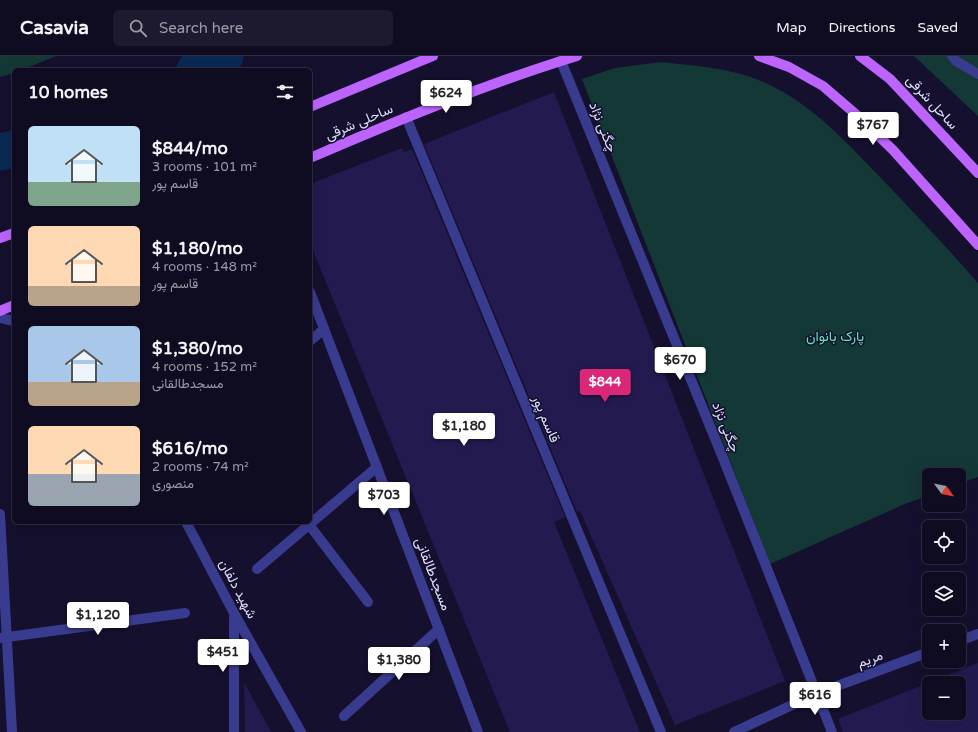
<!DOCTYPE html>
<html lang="en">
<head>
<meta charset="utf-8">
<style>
  :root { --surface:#0f0c22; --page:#1d1a2f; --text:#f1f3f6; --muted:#9b9ba5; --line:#2f2c40; --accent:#db2777 }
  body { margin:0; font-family:"Varela Round",Vazirmatn,sans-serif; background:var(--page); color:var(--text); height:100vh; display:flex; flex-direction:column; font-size:15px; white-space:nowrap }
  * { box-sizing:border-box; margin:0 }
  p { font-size:13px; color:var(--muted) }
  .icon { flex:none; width:22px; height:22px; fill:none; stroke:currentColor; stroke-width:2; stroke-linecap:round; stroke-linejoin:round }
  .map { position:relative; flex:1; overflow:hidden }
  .drawer { position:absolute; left:12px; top:12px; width:300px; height:456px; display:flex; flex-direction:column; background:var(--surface); border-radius:6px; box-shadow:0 4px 16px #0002,0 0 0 1px var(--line) }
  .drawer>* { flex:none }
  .needle { width:26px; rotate:123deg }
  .tools { position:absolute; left:922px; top:412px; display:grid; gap:8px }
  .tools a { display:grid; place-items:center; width:44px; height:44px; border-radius:6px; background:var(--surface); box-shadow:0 4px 16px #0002,0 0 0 1px var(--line); font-size:20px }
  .price { position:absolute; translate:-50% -34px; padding:0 9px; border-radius:4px; background:#fff; color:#222; font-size:13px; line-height:26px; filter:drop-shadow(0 1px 2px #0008) }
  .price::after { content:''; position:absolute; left:50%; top:24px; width:12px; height:9px; margin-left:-6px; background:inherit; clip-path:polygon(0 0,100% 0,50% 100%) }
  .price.active { background:var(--accent); color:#fff }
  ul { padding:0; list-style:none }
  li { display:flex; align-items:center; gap:12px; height:100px; padding:0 16px }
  li span { display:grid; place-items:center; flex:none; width:112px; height:80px; border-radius:6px; color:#555 }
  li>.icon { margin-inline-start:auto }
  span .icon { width:48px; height:48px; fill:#fffc; stroke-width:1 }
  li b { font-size:17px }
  h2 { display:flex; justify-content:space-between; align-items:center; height:48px; padding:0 16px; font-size:17px }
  header { display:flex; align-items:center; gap:24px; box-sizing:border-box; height:56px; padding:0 20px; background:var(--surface); border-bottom:1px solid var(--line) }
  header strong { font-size:19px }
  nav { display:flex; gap:22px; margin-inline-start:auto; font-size:14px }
  .search { width:280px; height:36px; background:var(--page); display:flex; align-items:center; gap:10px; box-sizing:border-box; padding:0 14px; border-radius:6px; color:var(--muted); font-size:15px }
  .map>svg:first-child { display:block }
  .green { fill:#133835 }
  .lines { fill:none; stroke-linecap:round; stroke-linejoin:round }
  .river { stroke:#0a2953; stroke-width:37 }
  .building { fill:#231b50; fill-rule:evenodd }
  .minor { stroke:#393b8f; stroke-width:10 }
  .major { stroke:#bd64ff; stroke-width:10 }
  .labels { text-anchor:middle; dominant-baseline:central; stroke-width:3; stroke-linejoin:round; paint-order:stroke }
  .street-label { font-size:14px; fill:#dfddff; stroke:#14102e }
  .park-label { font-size:14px; fill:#61e7be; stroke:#14102e }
</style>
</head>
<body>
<header>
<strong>Casavia</strong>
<div class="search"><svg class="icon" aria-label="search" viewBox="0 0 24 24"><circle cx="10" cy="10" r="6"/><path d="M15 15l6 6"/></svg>Search here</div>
<nav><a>Map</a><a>Directions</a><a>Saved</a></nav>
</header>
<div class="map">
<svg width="978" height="676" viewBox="0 0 978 676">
  <rect width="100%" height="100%" fill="#14102e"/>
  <g class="green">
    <path d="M 0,0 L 56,0 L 22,14 L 14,14 L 14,17 L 0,21 Z"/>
    <path d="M 913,0 L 978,0 L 978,60 L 914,0 Z"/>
    <path d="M 661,6 C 697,10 734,12 768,28 C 813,49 847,87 881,122 C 914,157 947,191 978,227 L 978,421 L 959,428 L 959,419 L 929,419 L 929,439 L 905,448 L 770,508 L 582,23 L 615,12 Z"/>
  </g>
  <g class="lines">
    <g class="river">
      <path d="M 195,14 L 225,0"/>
      <path d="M 0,96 L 14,93"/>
    </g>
  </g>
  <g class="building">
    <path d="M 554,36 L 785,625 L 675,669 L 580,455 L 577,456 L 424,88 Z"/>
    <path d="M 402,92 L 404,96 L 412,93 L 565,461 L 554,466 L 640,676 L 510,676 L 310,187 L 310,128 Z"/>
    <path d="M 978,607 L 978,676 L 843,676 L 838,663 ZM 929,627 L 959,627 L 959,657 L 929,657 Z"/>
    <path d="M 244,626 L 271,676 L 245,676 Z"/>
  </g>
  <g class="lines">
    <g class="minor">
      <path d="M 952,0 L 956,5 L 978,18"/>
      <path d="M 561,5 L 723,402 L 832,676"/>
      <path d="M 406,61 L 661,676"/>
      <path d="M 310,236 L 478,676"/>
      <path d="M 0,262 L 14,265"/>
      <path d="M 310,285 L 324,273"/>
      <path d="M 0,458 L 12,676"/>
      <path d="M 186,466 L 235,559 L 301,676"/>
      <path d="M 307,466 L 368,546"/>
      <path d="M 257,513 L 377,411"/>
      <path d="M 0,582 L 185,557"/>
      <path d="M 959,585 L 978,578"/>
      <path d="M 344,660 L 439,573"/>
      <path d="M 234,676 L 234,561"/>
      <path d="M 734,676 L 818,637 L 929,596"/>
    </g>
    <g class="major">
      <path d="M 759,0 L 789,11 L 823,30 L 859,61 L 893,94 L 978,189"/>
      <path d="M 860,0 L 890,23 L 978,117"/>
      <path d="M 310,51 L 433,0"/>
      <path d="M 310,102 C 398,64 486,28 577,0"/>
      <path d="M 0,182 L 14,177"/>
      <path d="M 0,255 L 14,249"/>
    </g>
  </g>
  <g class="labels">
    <g class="street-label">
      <text transform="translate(932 46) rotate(47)">ساحل شرقی</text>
      <text transform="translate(359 66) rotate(-23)">ساحلی شرقی</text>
      <text transform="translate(603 71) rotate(68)">چگنی نژاد</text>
      <text transform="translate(546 363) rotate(67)">قاسم پور</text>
      <text transform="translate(726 371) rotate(68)">چگنی نژاد</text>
      <text transform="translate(433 518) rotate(69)">مسجدطالقانی</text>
      <text transform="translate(238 533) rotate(62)">شهید دلفان</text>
      <text transform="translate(870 603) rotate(-20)">مریم</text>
    </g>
    <g class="park-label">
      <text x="835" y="280">پارک بانوان</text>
    </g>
  </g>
</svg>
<div class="tools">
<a><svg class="needle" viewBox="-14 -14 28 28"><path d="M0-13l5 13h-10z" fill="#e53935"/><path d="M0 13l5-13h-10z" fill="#9b9ba5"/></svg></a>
<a><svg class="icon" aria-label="locate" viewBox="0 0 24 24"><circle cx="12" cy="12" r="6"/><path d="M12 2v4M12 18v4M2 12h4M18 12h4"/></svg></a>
<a><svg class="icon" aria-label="layers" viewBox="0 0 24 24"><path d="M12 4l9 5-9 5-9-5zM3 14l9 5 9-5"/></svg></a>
<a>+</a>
<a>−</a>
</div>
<b class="price" style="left:446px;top:58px">$624</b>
<b class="price" style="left:873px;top:90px">$767</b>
<b class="price" style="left:680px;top:325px">$670</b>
<b class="price active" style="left:605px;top:347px">$844</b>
<b class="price" style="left:464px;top:391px">$1,180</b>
<b class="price" style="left:384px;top:460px">$703</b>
<b class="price" style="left:98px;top:580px">$1,120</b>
<b class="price" style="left:223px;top:617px">$451</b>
<b class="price" style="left:399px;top:625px">$1,380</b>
<b class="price" style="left:815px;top:660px">$616</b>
<section class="drawer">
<h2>10 homes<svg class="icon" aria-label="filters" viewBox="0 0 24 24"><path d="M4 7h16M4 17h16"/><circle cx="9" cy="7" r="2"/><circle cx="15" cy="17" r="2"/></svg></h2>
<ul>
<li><span style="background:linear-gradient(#bfe0f5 70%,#7fa58c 0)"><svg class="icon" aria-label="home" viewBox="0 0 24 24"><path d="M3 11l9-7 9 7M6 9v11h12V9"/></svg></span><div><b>$844/mo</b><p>3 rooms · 101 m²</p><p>قاسم پور</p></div></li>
<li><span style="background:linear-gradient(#ffd9b3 75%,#b9a48a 0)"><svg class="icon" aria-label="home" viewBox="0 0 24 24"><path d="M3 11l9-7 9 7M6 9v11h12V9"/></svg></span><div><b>$1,180/mo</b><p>4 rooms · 148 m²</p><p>قاسم پور</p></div></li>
<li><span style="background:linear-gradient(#a9c7e8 70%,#b9a48a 0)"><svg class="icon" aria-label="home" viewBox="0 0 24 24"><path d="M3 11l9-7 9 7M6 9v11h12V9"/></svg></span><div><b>$1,380/mo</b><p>4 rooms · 152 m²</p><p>مسجدطالقانی</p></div></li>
<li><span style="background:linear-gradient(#ffd9b3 60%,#9aa5b1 0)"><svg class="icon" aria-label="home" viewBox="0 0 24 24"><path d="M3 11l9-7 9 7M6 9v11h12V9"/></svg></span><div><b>$616/mo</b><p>2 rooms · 74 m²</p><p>منصوری</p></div></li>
</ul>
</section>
</div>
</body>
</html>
